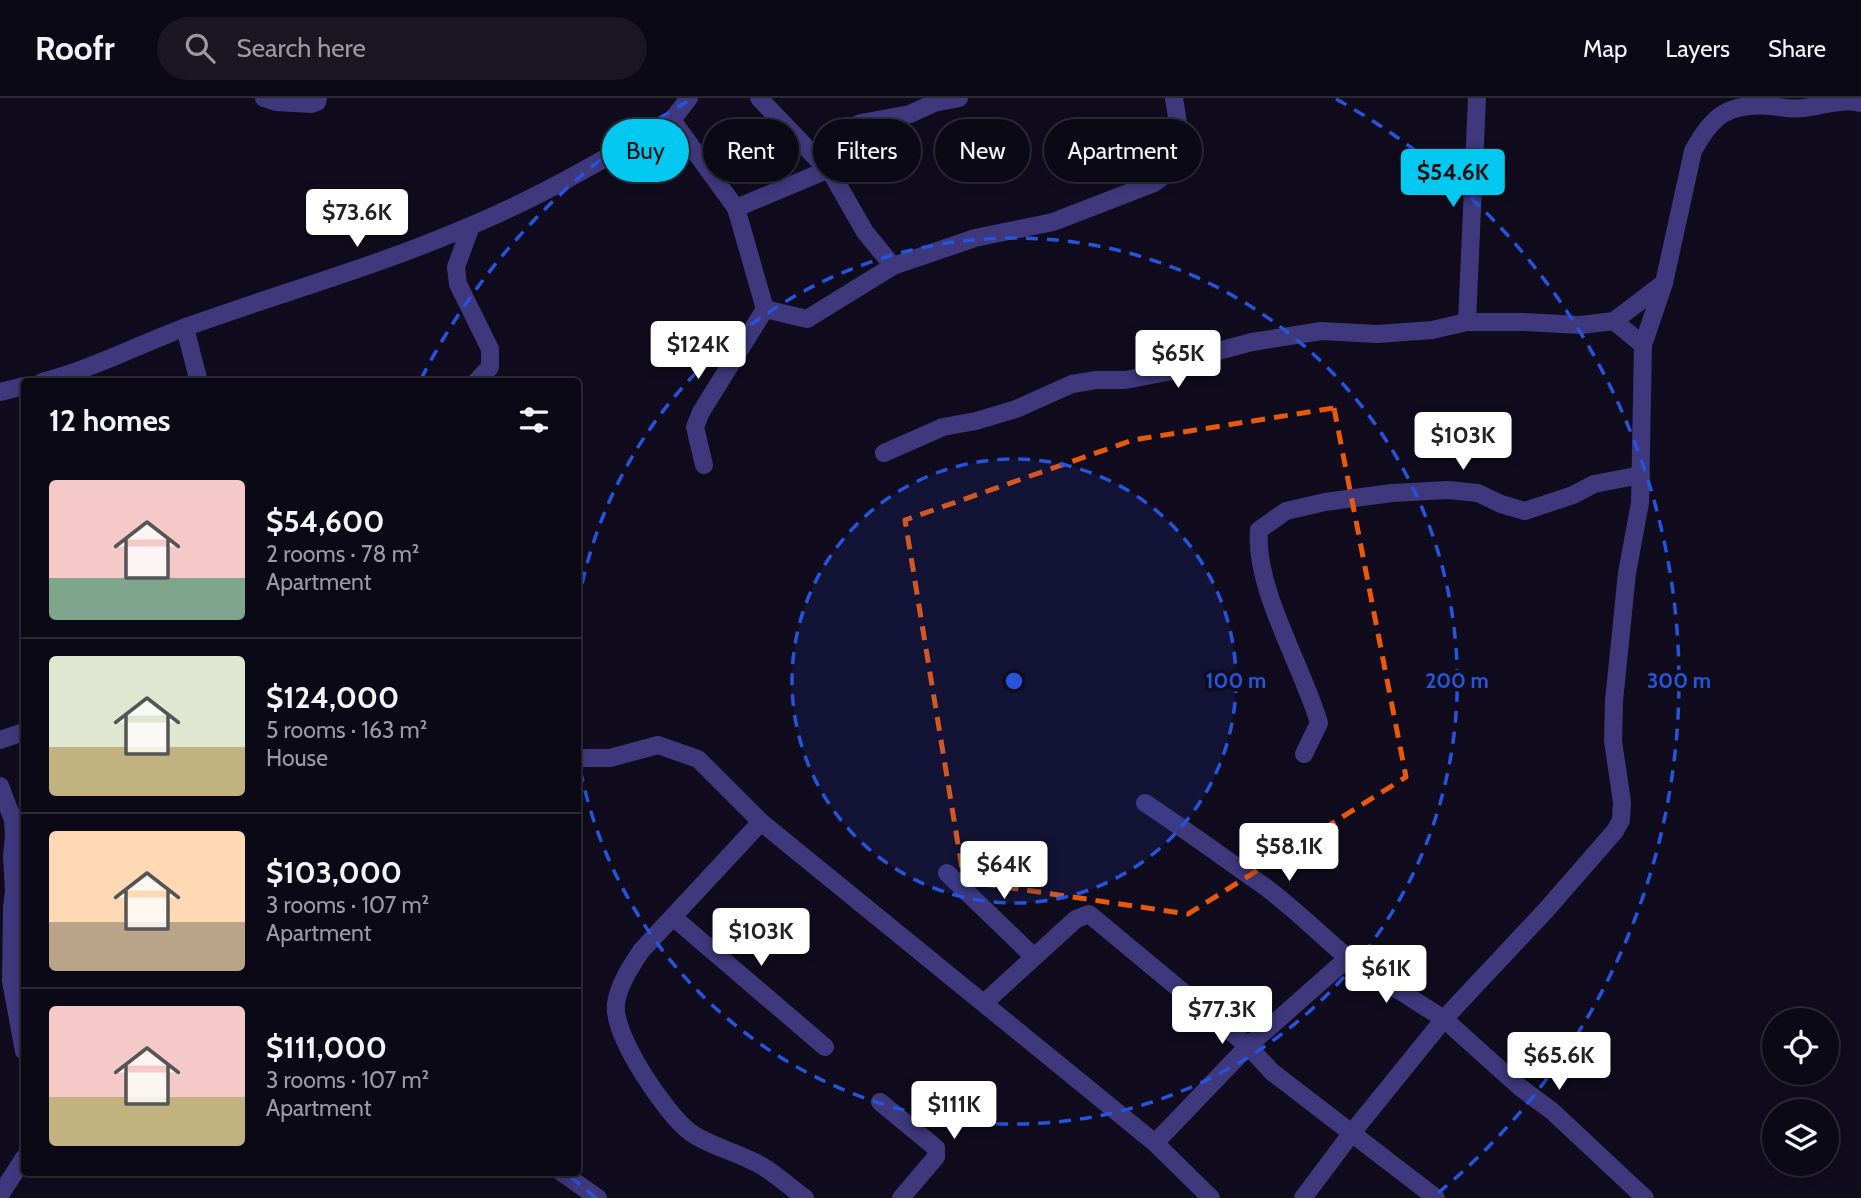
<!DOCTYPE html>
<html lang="en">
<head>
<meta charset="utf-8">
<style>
  :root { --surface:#0c0916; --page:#1a1723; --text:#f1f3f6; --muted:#9a9aa1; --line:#2c2a35; --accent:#03c9f1 }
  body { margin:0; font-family:Cabin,sans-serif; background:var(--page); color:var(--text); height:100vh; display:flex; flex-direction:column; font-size:26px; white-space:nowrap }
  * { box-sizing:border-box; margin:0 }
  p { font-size:23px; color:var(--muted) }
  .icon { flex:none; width:38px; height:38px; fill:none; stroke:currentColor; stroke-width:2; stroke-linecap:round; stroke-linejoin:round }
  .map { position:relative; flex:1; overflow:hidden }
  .sheet { position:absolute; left:21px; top:280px; width:560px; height:798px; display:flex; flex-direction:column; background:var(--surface); border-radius:7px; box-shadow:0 4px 10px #0003,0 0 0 2px var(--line) }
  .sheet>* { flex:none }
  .hud { position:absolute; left:602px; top:21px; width:665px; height:63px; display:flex; gap:14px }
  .controls { position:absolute; left:1762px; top:910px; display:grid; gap:14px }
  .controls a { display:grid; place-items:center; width:77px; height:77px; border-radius:50%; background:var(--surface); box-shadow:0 4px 10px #0003,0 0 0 2px var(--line); font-size:35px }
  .price { position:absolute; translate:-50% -60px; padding:0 16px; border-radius:7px; background:#fff; color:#222; font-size:23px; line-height:46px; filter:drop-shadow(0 2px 4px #0008) }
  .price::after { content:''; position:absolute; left:50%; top:42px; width:21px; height:16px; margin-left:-10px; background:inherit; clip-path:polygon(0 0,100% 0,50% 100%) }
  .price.active { background:var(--accent); color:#111 }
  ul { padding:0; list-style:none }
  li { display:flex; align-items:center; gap:21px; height:175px; padding:0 28px }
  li+li { border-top:2px solid var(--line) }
  li span { display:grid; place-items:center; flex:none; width:196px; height:140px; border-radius:7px; color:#555 }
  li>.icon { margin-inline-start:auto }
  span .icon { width:84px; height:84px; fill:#fffc; stroke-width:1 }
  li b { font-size:30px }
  h2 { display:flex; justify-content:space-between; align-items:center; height:84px; padding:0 28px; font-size:30px }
  .chip { padding:0 24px; border-radius:32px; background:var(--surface); box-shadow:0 4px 10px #0003,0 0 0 2px var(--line); font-size:24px; line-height:63px }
  .chip.active { background:var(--accent); color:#111 }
  header { display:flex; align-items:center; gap:42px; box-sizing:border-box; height:98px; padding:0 35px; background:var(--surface); border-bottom:2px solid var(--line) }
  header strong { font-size:33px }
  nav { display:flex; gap:38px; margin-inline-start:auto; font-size:24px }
  .search { width:490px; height:63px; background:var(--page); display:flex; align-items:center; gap:18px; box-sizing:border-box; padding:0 24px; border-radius:38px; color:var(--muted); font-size:26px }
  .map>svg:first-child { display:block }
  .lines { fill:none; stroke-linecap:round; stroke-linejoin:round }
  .street { stroke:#3f387d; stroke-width:18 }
  .marked { fill:none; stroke:#e8590c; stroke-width:5; stroke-dasharray:14 9; stroke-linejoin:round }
  .ring { fill:none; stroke:#2654da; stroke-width:3.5; stroke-dasharray:12 9 }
  .centre { fill:#2654da; stroke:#100c1e; stroke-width:3.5 }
  .ring-label { font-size:21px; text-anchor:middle; font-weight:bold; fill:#2654da; stroke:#100c1e; stroke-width:7; stroke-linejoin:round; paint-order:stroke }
</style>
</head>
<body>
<header>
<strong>Roofr</strong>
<div class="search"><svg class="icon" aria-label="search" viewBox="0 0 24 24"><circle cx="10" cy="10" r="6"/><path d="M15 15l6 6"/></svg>Search here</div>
<nav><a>Map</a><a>Layers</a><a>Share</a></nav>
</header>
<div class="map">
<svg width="1861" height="1100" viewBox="0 0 1861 1100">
  <rect width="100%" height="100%" fill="#100c1e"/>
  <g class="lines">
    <g class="street">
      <path d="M 264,0 L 276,4 L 312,6 L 317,4 L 318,0"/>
      <path d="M 689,0 L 672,22 L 736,110 L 765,211 L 807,221 L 893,168 L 975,140 L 1053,124 L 1154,85 L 1173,71 L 1181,44 L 1174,0"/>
      <path d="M 759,0 L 820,64"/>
      <path d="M 813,57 L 843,33 L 861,25 L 910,16 L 934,5 L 959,0"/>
      <path d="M 736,110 L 827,72 L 833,78 L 865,134 L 893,168"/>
      <path d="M 471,128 L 456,169 L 458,186 L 490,251 L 490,269 L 476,284"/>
      <path d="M 1614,223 L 1643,247"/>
      <path d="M 1467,224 L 1477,0"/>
      <path d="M 185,230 L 199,284"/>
      <path d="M 42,284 C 92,271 138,247 186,229 C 280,195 378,168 470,128 C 540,99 606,60 672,22"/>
      <path d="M 0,294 L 24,288"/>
      <path d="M 884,355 L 943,329 L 976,323 L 1016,311 L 1072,286 L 1096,282 L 1125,282 L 1178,272 L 1218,253 L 1252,244 L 1321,233 L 1377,236 L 1432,232 L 1467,224 L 1524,224 L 1581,227 L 1614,223 L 1664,185 L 1693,53 C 1713,16 1729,5 1771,8 C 1781,9 1793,12 1803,10 C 1822,8 1843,0 1861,5"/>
      <path d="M 704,367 L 695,329 L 701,314 L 765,211"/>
      <path d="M 0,642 L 24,634"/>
      <path d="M 1304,656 L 1319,625 C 1303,569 1254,490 1259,432 L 1286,413 L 1325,404 L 1392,395 L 1448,392 L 1478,395 L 1501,406 L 1525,413 L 1573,397 L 1594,386 L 1641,377"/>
      <path d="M 578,660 L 610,660 L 658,647 L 698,661 L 761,724 L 1155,1045 L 1211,1100"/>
      <path d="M 0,688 L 13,722 L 14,737 L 12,758 L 14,793 L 12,810 L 11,883 L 24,953"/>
      <path d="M 1145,705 C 1183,730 1220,757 1257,783 C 1289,805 1318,835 1348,860 L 1248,948 L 1155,1045"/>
      <path d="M 761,724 L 641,853 C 631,868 618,888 616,906 C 612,937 666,1016 690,1034 C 708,1048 741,1055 762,1068 C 777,1077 791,1090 805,1100"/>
      <path d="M 947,775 L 1034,859"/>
      <path d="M 673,819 L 825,949"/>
      <path d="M 1348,860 L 1444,921 L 1521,990 L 1552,1013 L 1645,1100"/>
      <path d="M 984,905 L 1076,821 L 1089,816 L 1248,948 L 1272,974 L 1436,1100"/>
      <path d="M 880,1004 L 936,1050 L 936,1059 L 901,1100"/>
      <path d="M 561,1074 L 598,1100"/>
      <path d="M 0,1097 L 24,1060"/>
      <path d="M 1303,1100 L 1351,1036 L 1444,921 L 1547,811 L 1615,733 L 1621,722 L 1622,704 L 1613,643 L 1614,603 L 1627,475 L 1640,405 L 1643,247 L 1664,185"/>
    </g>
  </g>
  <path class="marked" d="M 1334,310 L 1406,679 L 1188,816 L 964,783 L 905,422 L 1133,342 Z"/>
  <circle cx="1014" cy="583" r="222" fill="#2654da" fill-opacity=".12"/>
  <g class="ring">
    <circle cx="1014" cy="583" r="222"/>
    <path d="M578 506A443 443 0 1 1 578 660"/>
    <path d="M596 1100A665 665 0 0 1 569 1077M421 281A665 665 0 0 1 692 1M1336 1A665 665 0 0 1 1432 1100"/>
  </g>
  <circle cx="1014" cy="583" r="10" class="centre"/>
  <g class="ring-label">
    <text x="1236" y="590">100 m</text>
    <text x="1457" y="590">200 m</text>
    <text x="1679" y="590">300 m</text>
  </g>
</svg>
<div class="controls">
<a><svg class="icon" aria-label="locate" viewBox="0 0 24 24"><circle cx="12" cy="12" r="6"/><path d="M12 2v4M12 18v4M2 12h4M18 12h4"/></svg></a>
<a><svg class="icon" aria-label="layers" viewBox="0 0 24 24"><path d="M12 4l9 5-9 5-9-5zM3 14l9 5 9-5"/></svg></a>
</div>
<b class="price active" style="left:1453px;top:111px">$54.6K</b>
<b class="price" style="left:357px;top:151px">$73.6K</b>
<b class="price" style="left:698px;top:283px">$124K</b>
<b class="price" style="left:1178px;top:292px">$65K</b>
<b class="price" style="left:1463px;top:374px">$103K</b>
<b class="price" style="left:1289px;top:785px">$58.1K</b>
<b class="price" style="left:1004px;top:803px">$64K</b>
<b class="price" style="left:761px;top:870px">$103K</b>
<b class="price" style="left:1386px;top:907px">$61K</b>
<b class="price" style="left:1222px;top:948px">$77.3K</b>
<b class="price" style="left:1559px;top:994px">$65.6K</b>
<b class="price" style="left:954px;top:1043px">$111K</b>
<div class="hud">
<a class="chip active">Buy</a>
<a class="chip">Rent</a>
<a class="chip">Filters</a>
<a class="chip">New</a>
<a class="chip">Apartment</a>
</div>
<section class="sheet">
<h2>12 homes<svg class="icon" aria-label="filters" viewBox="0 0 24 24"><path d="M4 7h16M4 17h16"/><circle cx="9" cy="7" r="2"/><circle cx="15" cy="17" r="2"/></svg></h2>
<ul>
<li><span style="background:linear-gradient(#f6c9c9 70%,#7fa58c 0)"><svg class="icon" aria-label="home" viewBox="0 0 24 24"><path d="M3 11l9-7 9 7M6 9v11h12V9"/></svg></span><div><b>$54,600</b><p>2 rooms · 78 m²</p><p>Apartment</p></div></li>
<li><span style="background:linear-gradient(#dfe7d0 65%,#c2b280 0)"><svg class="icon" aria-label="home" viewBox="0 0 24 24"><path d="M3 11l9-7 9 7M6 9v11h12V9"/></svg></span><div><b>$124,000</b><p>5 rooms · 163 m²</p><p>House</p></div></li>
<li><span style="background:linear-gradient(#ffd9b3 65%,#b9a48a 0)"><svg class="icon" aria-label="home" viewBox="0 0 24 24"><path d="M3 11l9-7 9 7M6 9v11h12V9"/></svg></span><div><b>$103,000</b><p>3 rooms · 107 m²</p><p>Apartment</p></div></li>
<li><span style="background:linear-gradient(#f6c9c9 65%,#c2b280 0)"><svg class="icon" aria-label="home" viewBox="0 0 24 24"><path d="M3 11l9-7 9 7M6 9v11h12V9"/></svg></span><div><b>$111,000</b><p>3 rooms · 107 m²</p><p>Apartment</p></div></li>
</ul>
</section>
</div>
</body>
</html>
